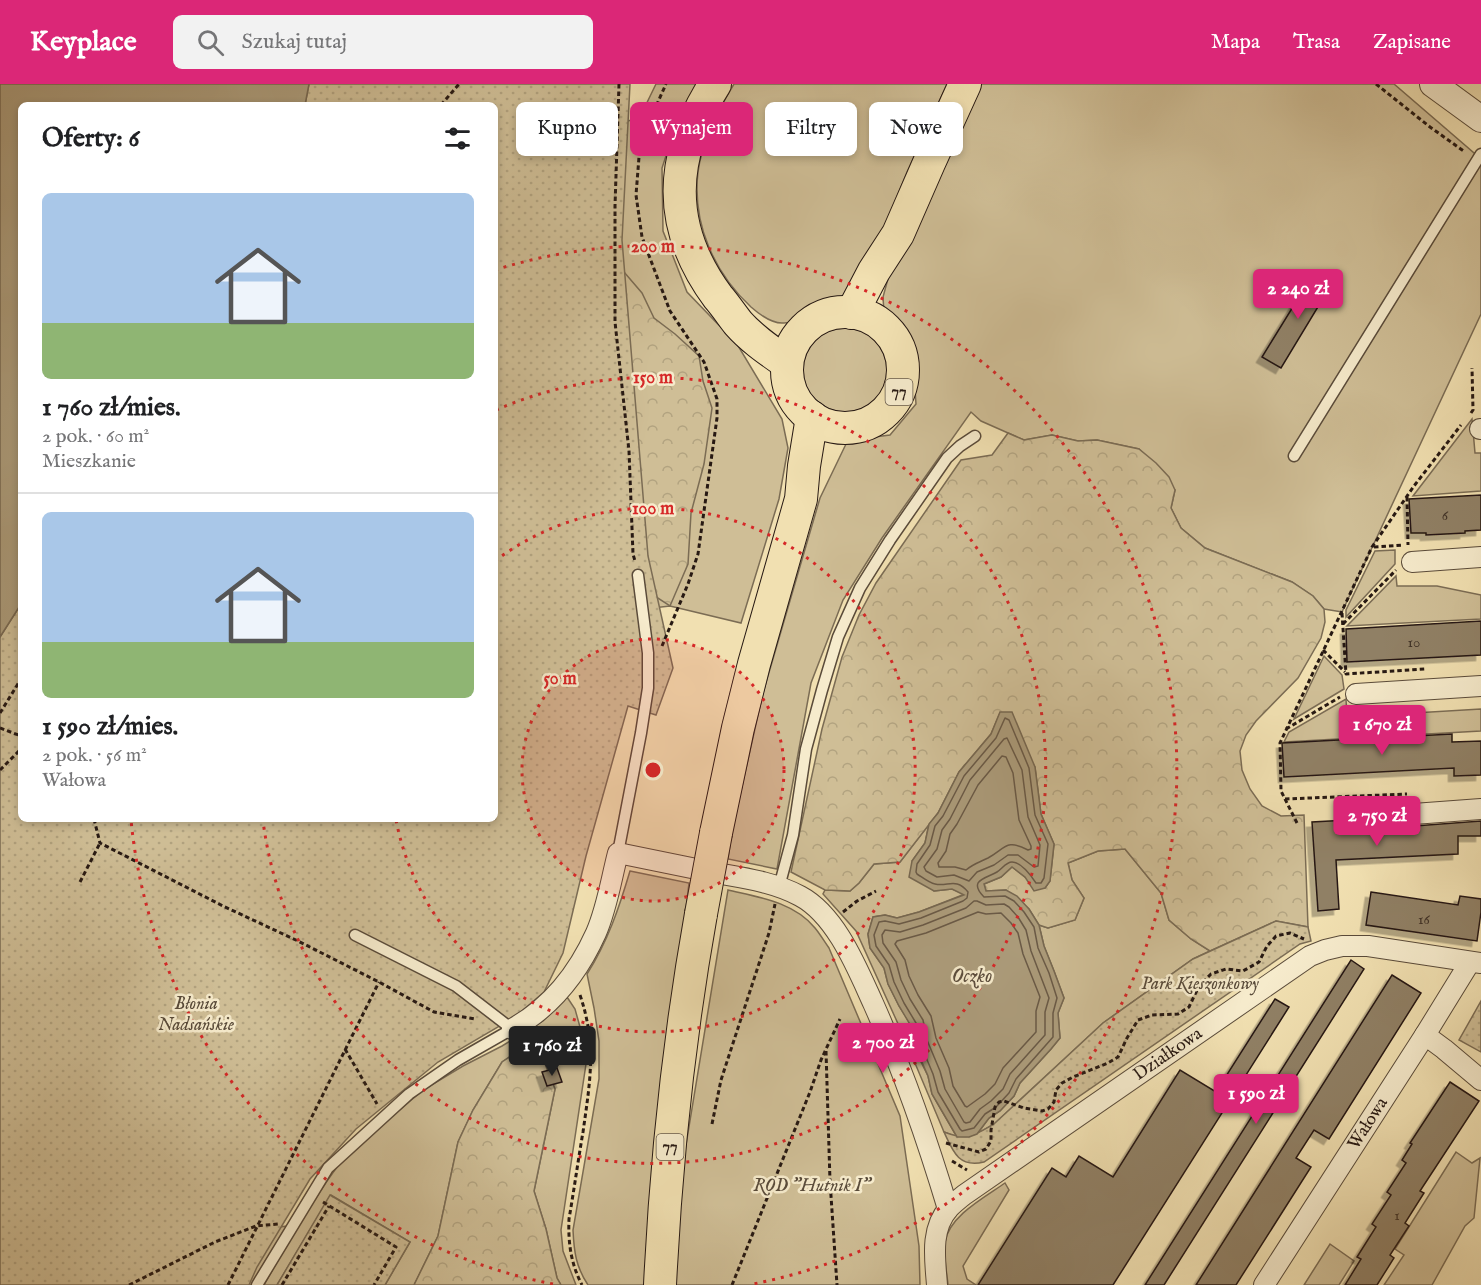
<!DOCTYPE html>
<html lang="pl">
<head>
<meta charset="utf-8">
<style>
  :root { --surface:#fff; --page:#f2f2f2; --text:#202124; --muted:#757577; --line:#e0e0e0; --accent:#db2777 }
  body { margin:0; font-family:"IM FELL English",serif; background:var(--page); color:var(--text); height:100vh; display:flex; flex-direction:column; font-size:22px; white-space:nowrap }
  * { box-sizing:border-box; margin:0 }
  p { font-size:20px; color:var(--muted) }
  .icon { flex:none; width:33px; height:33px; fill:none; stroke:currentColor; stroke-width:2; stroke-linecap:round; stroke-linejoin:round }
  .map { position:relative; flex:1; overflow:hidden }
  .details { position:absolute; left:18px; top:18px; width:480px; height:720px; display:flex; flex-direction:column; background:var(--surface); border-radius:9px; box-shadow:0 3px 9px #0003 }
  .details>* { flex:none }
  .banner { position:absolute; left:516px; top:18px; width:570px; height:54px; display:flex; gap:12px }
  .price { position:absolute; translate:-50% -51px; padding:0 14px; border-radius:6px; background:var(--accent); color:#fff; font-size:20px; line-height:39px; filter:drop-shadow(0 2px 3px #0008) }
  .price::after { content:''; position:absolute; left:50%; top:36px; width:18px; height:14px; margin-left:-9px; background:inherit; clip-path:polygon(0 0,100% 0,50% 100%) }
  .price.current { background:#222; color:#fff }
  ul { padding:0; list-style:none }
  li { display:grid; align-content:center; gap:12px; height:318px; padding:0 24px }
  li+li { border-top:2px solid var(--line) }
  li span { display:grid; place-items:center; height:186px; border-radius:9px; color:#555 }
  li>.icon { margin-inline-start:auto }
  span .icon { width:108px; height:108px; fill:#fffc; stroke-width:1 }
  li b { font-size:26px }
  h2 { display:flex; justify-content:space-between; align-items:center; height:72px; padding:0 24px; font-size:26px }
  .tag { padding:0 21px; border-radius:9px; background:var(--surface); box-shadow:0 3px 9px #0003; font-size:21px; line-height:54px }
  .tag.current { background:var(--accent); color:#fff }
  header { display:flex; align-items:center; gap:36px; box-sizing:border-box; height:84px; padding:0 30px; background:var(--accent); color:#fff }
  header strong { font-size:28px }
  nav { display:flex; gap:33px; margin-inline-start:auto; font-size:21px }
  .search { width:420px; height:54px; background:var(--page); display:flex; align-items:center; gap:15px; box-sizing:border-box; padding:0 21px; border-radius:9px; color:var(--muted); font-size:22px }
  .map>svg:first-child { display:block }
  .green { fill:#cfbe96; stroke:#7b6c54; stroke-width:1.5 }
  .forest { fill:url(#forest-crowns); stroke:#7b6c54; stroke-width:1.5 }
  .park { fill:url(#park-dots); stroke:#7b6c54; stroke-width:1.5 }
  .water { fill:#ac9c7b; stroke:#776851; stroke-width:1.5 }
  .lines { fill:none; stroke-linecap:round; stroke-linejoin:round }
  .shore { stroke:#6a5a47; stroke-width:1.5 }
  .building { fill:#908065; stroke:#271913; stroke-width:1.5; filter:url(#shadow) }
  .service-casing { stroke:#5a4b3a; stroke-width:13 }
  .minor-casing { stroke:#5a4b3a; stroke-width:22 }
  .tertiary-casing { stroke:#5a4b3a; stroke-width:28 }
  .primary-casing { stroke:#271913; stroke-width:34 }
  .path { stroke:#271913; stroke-width:3; stroke-dasharray:4.5 3; stroke-linecap:butt }
  .service { stroke:#f6ebcc; stroke-width:10 }
  .minor { stroke:#f6ebcc; stroke-width:20 }
  .tertiary { stroke:#f6ebcc; stroke-width:26 }
  .primary { stroke:#f1e0b1; stroke-width:32 }
  .primary-bridge-casing { stroke:#271913; stroke-width:34; stroke-linecap:butt }
  .primary-bridge { stroke:#f1e0b1; stroke-width:32 }
  .ring { fill:none; stroke:#d62828; stroke-width:3; stroke-dasharray:3 6 }
  .labels { text-anchor:middle; dominant-baseline:central; stroke-width:5; stroke-linejoin:round; paint-order:stroke }
  .number-label { font-size:15px; fill:#413328 }
  .shield { fill:#f6ebcc; stroke:#65584a; stroke-width:1.5 }
  .shield-label { font-size:16px; font-weight:bold; fill:#271913 }
  .park-label { font-size:18px; font-style:italic; fill:#594b3a; stroke:#f6ebcc }
  .street-label { font-size:18px; fill:#271913; stroke:#f6ebcc }
  .water-label { font-size:20px; font-style:italic; fill:#5c4d3d; stroke:#f6ebcc }
  .centre { fill:#d62828; stroke:#f6ebcc; stroke-width:3 }
  .ring-label { font-size:18px; text-anchor:middle; font-weight:bold; fill:#d62828; stroke:#f6ebcc; stroke-width:5; stroke-linejoin:round; paint-order:stroke }
</style>
</head>
<body>
<header>
<strong>Keyplace</strong>
<div class="search"><svg class="icon" aria-label="search" viewBox="0 0 24 24"><circle cx="10" cy="10" r="6"/><path d="M15 15l6 6"/></svg>Szukaj tutaj</div>
<nav><a>Mapa</a><a>Trasa</a><a>Zapisane</a></nav>
</header>
<div class="map">
<svg width="1481" height="1201" viewBox="0 0 1481 1201">
  <defs>
    <pattern id="forest-crowns" width="20" height="18" patternUnits="userSpaceOnUse" patternTransform="scale(1.5)"><rect width="20" height="18" fill="#cfbe96"/><path d="M2 6a3 3 0 1 1 6 0M12 15a3 3 0 1 1 6 0" fill="none" stroke="#b2a380"/></pattern>
    <pattern id="park-dots" width="8" height="8" patternUnits="userSpaceOnUse" patternTransform="scale(1.5)"><rect width="8" height="8" fill="#cfbe96"/><path d="M2 2h.1M6 6h.1" fill="none" stroke="#b2a380" stroke-width="1.8" stroke-linecap="round"/></pattern>
    <filter id="shadow"><feDropShadow dx="-5.5" dy="5.5" stdDeviation="0" flood-color="#0004"/></filter>
  </defs>
  <rect width="100%" height="100%" fill="#f1e0b1"/>
  <filter id="stains"><feTurbulence type="fractalNoise" baseFrequency=".00333" numOctaves="4"/><feColorMatrix values="0 0 0 0 .2 0 0 0 0 .09 0 0 0 0 .02 0 0 0 .5 -.17"/></filter>
  <radialGradient id="worn" r=".72"><stop offset=".6" stop-color="#630" stop-opacity="0"/><stop offset="1" stop-color="#630" stop-opacity=".3"/></radialGradient>
  <g class="green">
    <path d="M 656,0 L 697,0 L 677,38 L 662,84 L 663,147 L 687,208 L 737,260 L 782,335 L 788,364 L 779,415 L 741,539 L 670,522 L 529,538 L 599,47 L 640,33 Z"/>
    <path d="M 734,0 L 947,0 L 907,88 L 860,205 C 857,208 854,212 850,214 C 842,220 830,222 820,225 C 808,230 797,240 782,239 C 771,239 759,230 751,223 C 714,189 692,139 698,88 C 702,57 718,26 734,0 Z"/>
    <path d="M 973,0 L 1394,0 L 1481,75 L 1481,230 L 1342,528 L 1324,525 L 1313,512 L 1292,498 L 1205,464 L 1181,444 L 1171,424 L 1175,406 L 1139,365 L 1097,356 L 1078,357 L 1052,351 L 1024,356 L 981,337 L 971,328 L 882,454 L 843,516 L 811,599 L 777,785 L 728,775 L 732,747 L 763,609 L 820,414 L 846,360 L 866,354 L 890,351 L 916,320 L 914,292 L 903,285 L 898,263 L 885,244 L 883,213 L 889,191 Z"/>
    <circle cx="845" cy="286" r="42"/>
    <path d="M 1472,335 L 1475,369 L 1481,369 L 1481,407 L 1413,412 Z"/>
    <path d="M 1395,466 L 1395,480 L 1346,533 L 1346,526 L 1375,467 Z"/>
    <path d="M 1396,492 L 1397,502 L 1437,502 L 1481,511 L 1481,535 L 1347,542 Z"/>
    <path d="M 1324,572 L 1342,591 L 1344,605 L 1294,635 Z"/>
    <path d="M 1346,615 L 1347,633 L 1481,625 L 1481,647 L 1284,658 L 1289,648 Z"/>
    <path d="M 929,740 L 925,759 L 912,777 L 934,807 L 952,805 L 965,810 L 919,828 L 897,834 L 885,831 L 873,833 L 868,850 L 870,864 L 884,884 L 888,900 L 899,922 L 910,939 L 921,978 L 928,992 L 932,1010 L 957,1053 L 944,1048 L 904,953 L 856,847 L 823,810 L 825,806 L 850,807 L 859,799 L 874,780 L 900,778 Z"/>
    <path d="M 1125,765 L 1161,809 L 1169,836 L 1191,855 L 1210,867 L 1193,875 L 1103,939 L 1006,1029 L 994,1040 L 977,1050 L 989,1034 L 1000,1027 L 1014,1012 L 1020,999 L 1051,965 L 1060,954 L 1058,929 L 1064,914 L 1054,887 L 1044,862 L 1039,841 L 1048,844 L 1075,836 L 1084,814 L 1072,796 L 1068,779 L 1098,767 Z"/>
    <path d="M 630,787 L 689,799 L 663,1022 L 648,1201 L 588,1201 C 576,1183 574,1168 573,1146 L 599,995 L 599,957 L 594,924 L 587,890 C 608,857 619,824 630,787 Z"/>
    <path d="M 728,806 C 758,813 794,818 815,844 C 820,850 824,857 829,864 L 900,1032 L 919,1162 L 920,1201 L 673,1201 L 685,1067 Z"/>
    <path d="M 567,913 L 575,925 L 580,943 L 586,980 L 561,1146 L 563,1167 L 576,1201 L 561,1201 L 557,1194 L 546,1145 L 534,1107 L 555,1005 L 541,970 L 526,955 L 529,960 L 502,978 L 473,1026 L 458,1058 L 438,1152 L 414,1201 L 385,1201 L 410,1158 L 331,1111 L 277,1201 L 264,1201 L 295,1145 L 327,1097 L 337,1083 L 362,1058 L 423,1006 L 463,982 L 502,962 L 543,937 Z"/>
    <path d="M 1456,1068 L 1472,1079 L 1480,1074 L 1474,1134 L 1465,1142 L 1432,1201 L 1384,1201 L 1404,1171 L 1395,1165 Z"/>
    <path d="M 1005,1099 L 1009,1106 L 963,1182 L 967,1195 L 976,1201 L 948,1201 C 947,1189 943,1170 945,1158 C 949,1132 985,1113 1005,1099 Z"/>
    <path d="M 289,1142 L 253,1201 L 230,1201 L 258,1145 Z"/>
    <path d="M 1330,1160 L 1354,1177 L 1339,1201 L 1304,1201 Z"/>
  </g>
  <g class="forest">
    <path d="M 624,188 L 642,209 L 654,234 L 675,250 L 699,272 L 703,297 L 712,324 L 704,380 L 691,429 L 688,480 L 670,522 L 650,509 Z"/>
    <path d="M 1008,349 L 1024,356 L 1052,351 L 1078,357 L 1097,356 L 1139,365 L 1156,379 L 1169,393 L 1175,406 L 1171,424 L 1181,444 L 1205,464 L 1292,498 L 1313,512 L 1324,525 L 1325,538 L 1321,554 L 1298,594 L 1256,637 L 1246,651 L 1240,667 L 1242,686 L 1250,705 L 1262,722 L 1281,732 L 1304,731 L 1308,843 L 1276,837 L 1210,867 L 1191,855 L 1169,836 L 1161,809 L 1125,765 L 1098,767 L 1068,779 L 1072,796 L 1084,814 L 1075,836 L 1048,844 L 1039,841 L 1029,825 L 1006,806 L 986,807 L 984,800 L 1001,793 L 1012,783 L 1025,793 L 1045,804 L 1050,797 L 1054,760 L 1041,730 L 1035,683 L 1000,629 L 991,650 L 959,688 L 938,729 L 900,778 L 874,780 L 859,799 L 850,807 L 825,806 L 791,788 L 822,645 L 842,573 L 859,531 L 876,499 L 961,376 L 992,371 Z"/>
    <path d="M 529,960 L 541,970 L 555,1005 L 534,1107 L 546,1145 L 557,1194 L 561,1201 L 414,1201 L 438,1152 L 458,1058 L 473,1026 L 502,978 Z"/>
  </g>
  <g class="park">
    <path d="M 309,0 L 630,0 L 622,156 L 648,472 L 673,584 L 656,631 L 628,622 L 586,772 L 563,869 L 544,908 L 515,933 L 438,978 L 356,1045 L 310,1095 L 257,1183 L 249,1201 L 0,1201 L 0,553 L 21,520 L 21,735 L 495,735 L 495,21 L 305,21 Z"/>
    <path d="M 1276,837 L 1308,843 L 1311,857 L 1300,860 L 984,1078 C 959,1084 953,1068 944,1048 C 968,1057 973,1052 994,1040 L 1103,939 L 1193,875 Z"/>
    <path d="M 1481,917 L 1481,968 L 1459,956 Z"/>
    <path d="M 330,1111 L 410,1158 L 385,1201 L 277,1201 Z"/>
  </g>
  <g class="water">
    <path d="M 0,0 L 309,0 L 305,21 L 21,21 L 21,520 L 0,553 Z"/>
    <path d="M 1000,628 L 1012,628 L 1035,683 L 1041,730 L 1054,760 L 1050,797 L 1045,804 L 1034,807 L 1025,793 L 1012,783 L 1001,793 L 984,800 L 986,807 L 1006,806 L 1017,812 L 1029,825 L 1039,841 L 1044,862 L 1054,887 L 1064,914 L 1058,929 L 1060,954 L 1051,965 L 1020,999 L 1014,1012 L 1000,1027 L 989,1034 L 977,1050 L 969,1053 L 957,1053 L 932,1010 L 928,992 L 914,960 L 911,942 L 899,922 L 888,900 L 884,884 L 870,864 L 868,850 L 873,833 L 885,831 L 897,834 L 919,828 L 964,811 L 952,805 L 934,807 L 909,793 L 912,777 L 925,759 L 929,740 L 938,729 L 959,688 L 991,650 Z"/>
  </g>
  <g class="lines">
    <g class="shore">
      <path d="M 1005,634 L 1009,636 L 1029,684 L 1035,731 L 1048,760 L 1044,794 L 1041,799 L 1036,799 C 1032,793 1021,778 1012,778 C 1006,778 1002,785 997,788 C 987,794 967,796 984,813 L 1005,812 L 1014,817 L 1024,828 L 1034,843 L 1038,864 L 1049,889 L 1057,914 L 1053,929 L 1053,953 L 1016,995 L 1009,1009 L 996,1023 L 985,1030 L 974,1044 L 962,1047 L 960,1045 L 938,1008 L 933,990 L 920,959 L 916,939 L 904,919 L 894,898 L 889,881 L 876,862 L 874,851 L 879,838 L 885,837 L 899,840 L 921,834 L 963,817 L 967,814 L 968,808 C 956,793 948,803 935,800 C 929,799 922,793 917,790 L 916,788 L 917,780 L 930,761 L 935,742 L 943,732 L 964,692 L 996,654 Z"/>
      <path d="M 1007,654 L 1022,686 L 1028,733 L 1040,761 L 1038,782 L 1034,783 L 1018,771 L 1008,771 L 994,781 L 977,788 L 969,797 L 954,791 L 937,793 L 926,787 L 924,783 L 937,765 L 942,746 L 950,735 L 970,696 L 1004,655 Z"/>
      <path d="M 1002,672 L 1006,673 L 1013,689 L 1019,736 L 1031,762 L 1031,765 L 1028,766 C 1006,754 1005,765 988,774 C 980,778 973,780 966,786 L 955,783 L 939,783 L 938,779 L 946,767 L 950,750 L 957,740 L 978,701 Z"/>
      <path d="M 974,817 L 977,817 L 986,821 L 1004,820 L 1009,823 L 1018,833 L 1026,846 L 1031,867 L 1049,914 L 1045,928 L 1045,951 L 1010,990 L 1003,1005 L 991,1017 L 980,1025 L 970,1038 L 966,1039 L 964,1038 L 945,1005 L 940,987 L 927,956 L 923,936 L 910,915 L 901,896 L 896,878 L 883,859 L 882,851 L 885,846 L 900,848 L 923,841 L 966,824 Z"/>
      <path d="M 978,828 L 986,830 L 1001,829 L 1011,839 L 1018,849 L 1023,870 L 1040,913 L 1036,927 L 1036,948 L 1003,984 L 995,1000 L 985,1010 L 967,1023 L 965,1022 L 953,1002 L 949,984 L 936,954 L 931,932 L 918,911 L 909,892 L 905,876 L 895,860 L 897,857 L 926,849 Z"/>
    </g>
  </g>
  <g class="building">
    <path d="M 1315,187 L 1333,198 L 1281,284 L 1262,273 Z"/>
    <path d="M 1481,411 L 1481,446 L 1465,447 L 1465,449 L 1426,451 L 1426,449 L 1411,449 L 1409,415 Z"/>
    <path d="M 1481,537 L 1481,571 L 1347,578 L 1346,545 Z"/>
    <path d="M 1452,650 L 1452,658 L 1481,657 L 1481,691 L 1454,692 L 1454,684 L 1284,693 L 1282,659 Z"/>
    <path d="M 1385,734 L 1385,739 L 1391,738 L 1395,742 L 1401,743 L 1481,737 L 1481,752 L 1458,752 L 1458,770 L 1336,776 L 1339,825 L 1318,827 L 1312,738 Z"/>
    <path d="M 1371,808 L 1458,821 L 1460,812 L 1481,815 L 1481,828 L 1477,857 L 1366,841 Z"/>
    <path d="M 1351,876 L 1364,885 L 1164,1201 L 1145,1201 Z"/>
    <path d="M 1392,891 L 1421,909 L 1329,1055 L 1314,1046 L 1296,1074 L 1311,1083 L 1236,1201 L 1196,1201 Z"/>
    <path d="M 1275,915 L 1289,923 L 1113,1201 L 978,1201 L 1052,1084 L 1066,1093 L 1079,1072 L 1113,1093 L 1180,986 L 1216,1008 Z"/>
    <path d="M 557,984 L 562,998 L 547,1002 L 542,988 Z"/>
    <path d="M 1450,998 L 1479,1017 L 1420,1107 L 1424,1109 L 1405,1139 L 1409,1142 L 1390,1171 L 1394,1174 L 1377,1201 L 1345,1201 L 1361,1175 L 1357,1173 L 1376,1143 L 1372,1140 L 1391,1111 L 1387,1108 L 1406,1079 L 1402,1076 L 1412,1060 L 1410,1059 Z"/>
  </g>
  <g class="lines">
    <g class="service-casing">
      <g id="service">
        <path d="M 1294,372 L 1481,70"/>
        <path d="M 618,769 L 641,649 L 648,604 L 648,569 L 638,491"/>
        <path d="M 779,803 L 793,751 L 806,665 L 822,606 L 838,553 L 860,504 L 890,456 L 947,374 L 960,362 L 975,352"/>
        <path d="M 257,1201 L 328,1084 L 409,1010 L 458,976 L 512,945 L 456,902 L 355,851"/>
      </g>
    </g>
    <g class="minor-casing">
      <g id="minor">
        <path d="M 1480,345 L 1481,345"/>
        <path d="M 1412,478 L 1481,473"/>
        <path d="M 1356,610 L 1481,602"/>
        <path d="M 1400,731 L 1481,725"/>
        <path d="M 512,945 C 550,924 578,889 596,849 C 607,824 611,796 618,769 C 651,776 683,782 716,789 C 744,794 774,798 800,812 C 836,831 857,884 873,919 C 903,986 927,1055 948,1125"/>
        <path d="M 1425,951 L 1444,965 L 1481,996"/>
        <path id="s1" d="M 937,1201 C 935,1175 930,1145 949,1124 C 954,1119 959,1115 964,1111 L 1310,872 L 1325,866 L 1342,862 L 1368,862 L 1481,879"/>
        <path id="s2" d="M 1264,1201 L 1425,951 L 1470,878"/>
      </g>
    </g>
    <g class="tertiary-casing">
      <path id="tertiary" d="M 1433,0 L 1481,35"/>
    </g>
    <g class="primary-casing">
      <g id="primary">
        <path d="M 715,0 C 669,72 666,143 718,213 C 725,221 731,230 738,239 C 752,255 770,267 787,279"/>
        <circle cx="845" cy="286" r="58"/>
        <path d="M 852,229 L 874,187 L 898,150 L 929,79 L 965,0"/>
        <path d="M 716,749 L 738,644 L 754,580 L 801,415 L 804,382 L 812,333"/>
        <path d="M 660,1201 C 666,1077 679,953 701,830"/>
      </g>
    </g>
    <g class="path">
      <path d="M 619,0 L 615,122 L 615,238 L 629,367 L 633,470 L 635,477"/>
      <path d="M 1376,0 L 1430,43 L 1465,68"/>
      <path d="M 441,21 L 459,0"/>
      <path d="M 1471,329 L 1473,326 L 1472,284"/>
      <path d="M 1407,413 L 1408,461"/>
      <path d="M 1374,463 L 1403,461"/>
      <path d="M 1342,529 L 1346,590 L 1425,585"/>
      <path d="M 1343,540 L 1396,486"/>
      <path d="M 662,562 L 688,500 L 698,470 L 717,334 L 717,315 L 704,278 L 670,227 L 642,153 L 636,111 L 639,73 L 648,40 L 666,0"/>
      <path d="M 1323,566 L 1345,588"/>
      <path d="M 0,629 L 21,595"/>
      <path d="M 0,644 L 21,652"/>
      <path d="M 1286,645 L 1340,613"/>
      <path d="M 0,686 L 21,665"/>
      <path d="M 1285,715 L 1407,710"/>
      <path d="M 94,735 L 100,759 L 223,822 L 298,857 L 379,898 L 434,928 L 475,935"/>
      <path d="M 1297,739 L 1281,707 L 1280,659 L 1372,463 L 1414,402 L 1461,341"/>
      <path d="M 80,798 L 100,759"/>
      <path d="M 843,828 L 857,817 L 876,807"/>
      <path d="M 580,911 C 597,961 590,998 583,1048 C 578,1077 574,1106 569,1135 C 568,1159 571,1180 582,1201"/>
      <path d="M 908,957 L 921,951"/>
      <path d="M 345,965 L 377,1020"/>
      <path d="M 826,967 L 830,1097 L 837,1201"/>
      <path d="M 712,1040 L 721,996 L 769,849 L 775,820"/>
      <path d="M 946,1059 L 979,1068 L 986,1065 L 991,1057 L 991,1046 L 995,1023 L 999,1018 L 1004,1017 L 1024,1024 L 1042,1027 L 1048,1025 L 1054,1018 L 1056,1006 L 1062,999 L 1073,993 L 1108,979 L 1118,973 L 1127,954 L 1138,936 L 1152,931 L 1178,930 L 1189,923 L 1199,902 L 1211,890 L 1226,885 L 1243,887 L 1259,878 L 1267,862 L 1276,852 L 1290,849 L 1304,855"/>
      <path d="M 952,1077 L 967,1086"/>
      <path d="M 323,1118 L 396,1163 L 374,1201"/>
      <path d="M 129,1201 L 215,1158 L 256,1142 L 278,1140"/>
      <path d="M 228,1201 L 379,898"/>
      <path d="M 282,1201 L 329,1122"/>
      <path d="M 732,1201 L 810,1008 L 821,976 L 840,935"/>
    </g>
    <use href="#service" class="service"/>
    <use href="#minor" class="minor"/>
    <use href="#tertiary" class="tertiary"/>
    <use href="#primary" class="primary"/>
    <g class="primary-bridge-casing">
      <path id="primary-bridge" d="M 701,830 L 716,749"/>
    </g>
    <use href="#primary-bridge" class="primary-bridge"/>
  </g>
  <circle cx="653" cy="686" r="131" fill="#d62828" fill-opacity=".12"/>
  <g class="ring">
    <circle cx="653" cy="686" r="131"/>
    <path d="M495 477A262 262 0 1 1 396 736"/>
    <path d="M496 326A393 393 0 1 1 263 737"/>
    <path d="M553 1200A524 524 0 0 1 131 736M495 186A524 524 0 1 1 753 1200"/>
  </g>
  <g class="labels">
    <g class="number-label">
      <text x="1445" y="431">6</text>
      <text x="1414" y="558">10</text>
      <text x="1424" y="835">16</text>
      <text x="1397" y="1131">1</text>
    </g>
    <g class="shield">
      <rect x="885.5" y="295" width="27" height="26" rx="4.5"/>
      <rect x="656.5" y="1050" width="27" height="26" rx="4.5"/>
    </g>
    <g class="shield-label">
      <text x="899" y="308">77</text>
      <text x="670" y="1063">77</text>
    </g>
    <g class="park-label">
      <text x="1200" y="900">Park Kieszonkowy</text>
      <text x="196" y="920">Błonia<tspan x="196" dy="21">Nadsańskie</tspan></text>
      <text x="812" y="1102">ROD "Hutnik I"</text>
    </g>
    <g class="street-label">
      <text stroke="none"><textPath href="#s1" startOffset="348">Działkowa</textPath></text>
      <text stroke="none"><textPath href="#s2" startOffset="192">Wałowa</textPath></text>
    </g>
    <g class="water-label">
      <text x="972" y="892">Oczko</text>
    </g>
  </g>
  <circle cx="653" cy="686" r="9" class="centre"/>
  <g class="ring-label">
    <text x="653" y="168">200 m</text>
    <text x="653" y="299">150 m</text>
    <text x="653" y="430">100 m</text>
    <text x="560" y="600">50 m</text>
  </g>
  <rect width="100%" height="100%" filter="url(#stains)"/>
  <rect width="100%" height="100%" fill="url(#worn)"/>
</svg>
<b class="price" style="left:1298px;top:236px">2 240 zł</b>
<b class="price" style="left:1382px;top:672px">1 670 zł</b>
<b class="price" style="left:1377px;top:763px">2 750 zł</b>
<b class="price" style="left:883px;top:990px">2 700 zł</b>
<b class="price current" style="left:552px;top:993px">1 760 zł</b>
<b class="price" style="left:1256px;top:1041px">1 590 zł</b>
<div class="banner">
<a class="tag">Kupno</a>
<a class="tag current">Wynajem</a>
<a class="tag">Filtry</a>
<a class="tag">Nowe</a>
</div>
<section class="details">
<h2>Oferty: 6<svg class="icon" aria-label="filters" viewBox="0 0 24 24"><path d="M4 7h16M4 17h16"/><circle cx="9" cy="7" r="2"/><circle cx="15" cy="17" r="2"/></svg></h2>
<ul>
<li><span style="background:linear-gradient(#a9c7e8 70%,#8fb573 0)"><svg class="icon" aria-label="home" viewBox="0 0 24 24"><path d="M3 11l9-7 9 7M6 9v11h12V9"/></svg></span><div><b>1 760 zł/mies.</b><p>2 pok. · 60 m²</p><p>Mieszkanie</p></div></li>
<li><span style="background:linear-gradient(#a9c7e8 70%,#8fb573 0)"><svg class="icon" aria-label="home" viewBox="0 0 24 24"><path d="M3 11l9-7 9 7M6 9v11h12V9"/></svg></span><div><b>1 590 zł/mies.</b><p>2 pok. · 56 m²</p><p>Wałowa</p></div></li>
</ul>
</section>
</div>
</body>
</html>
